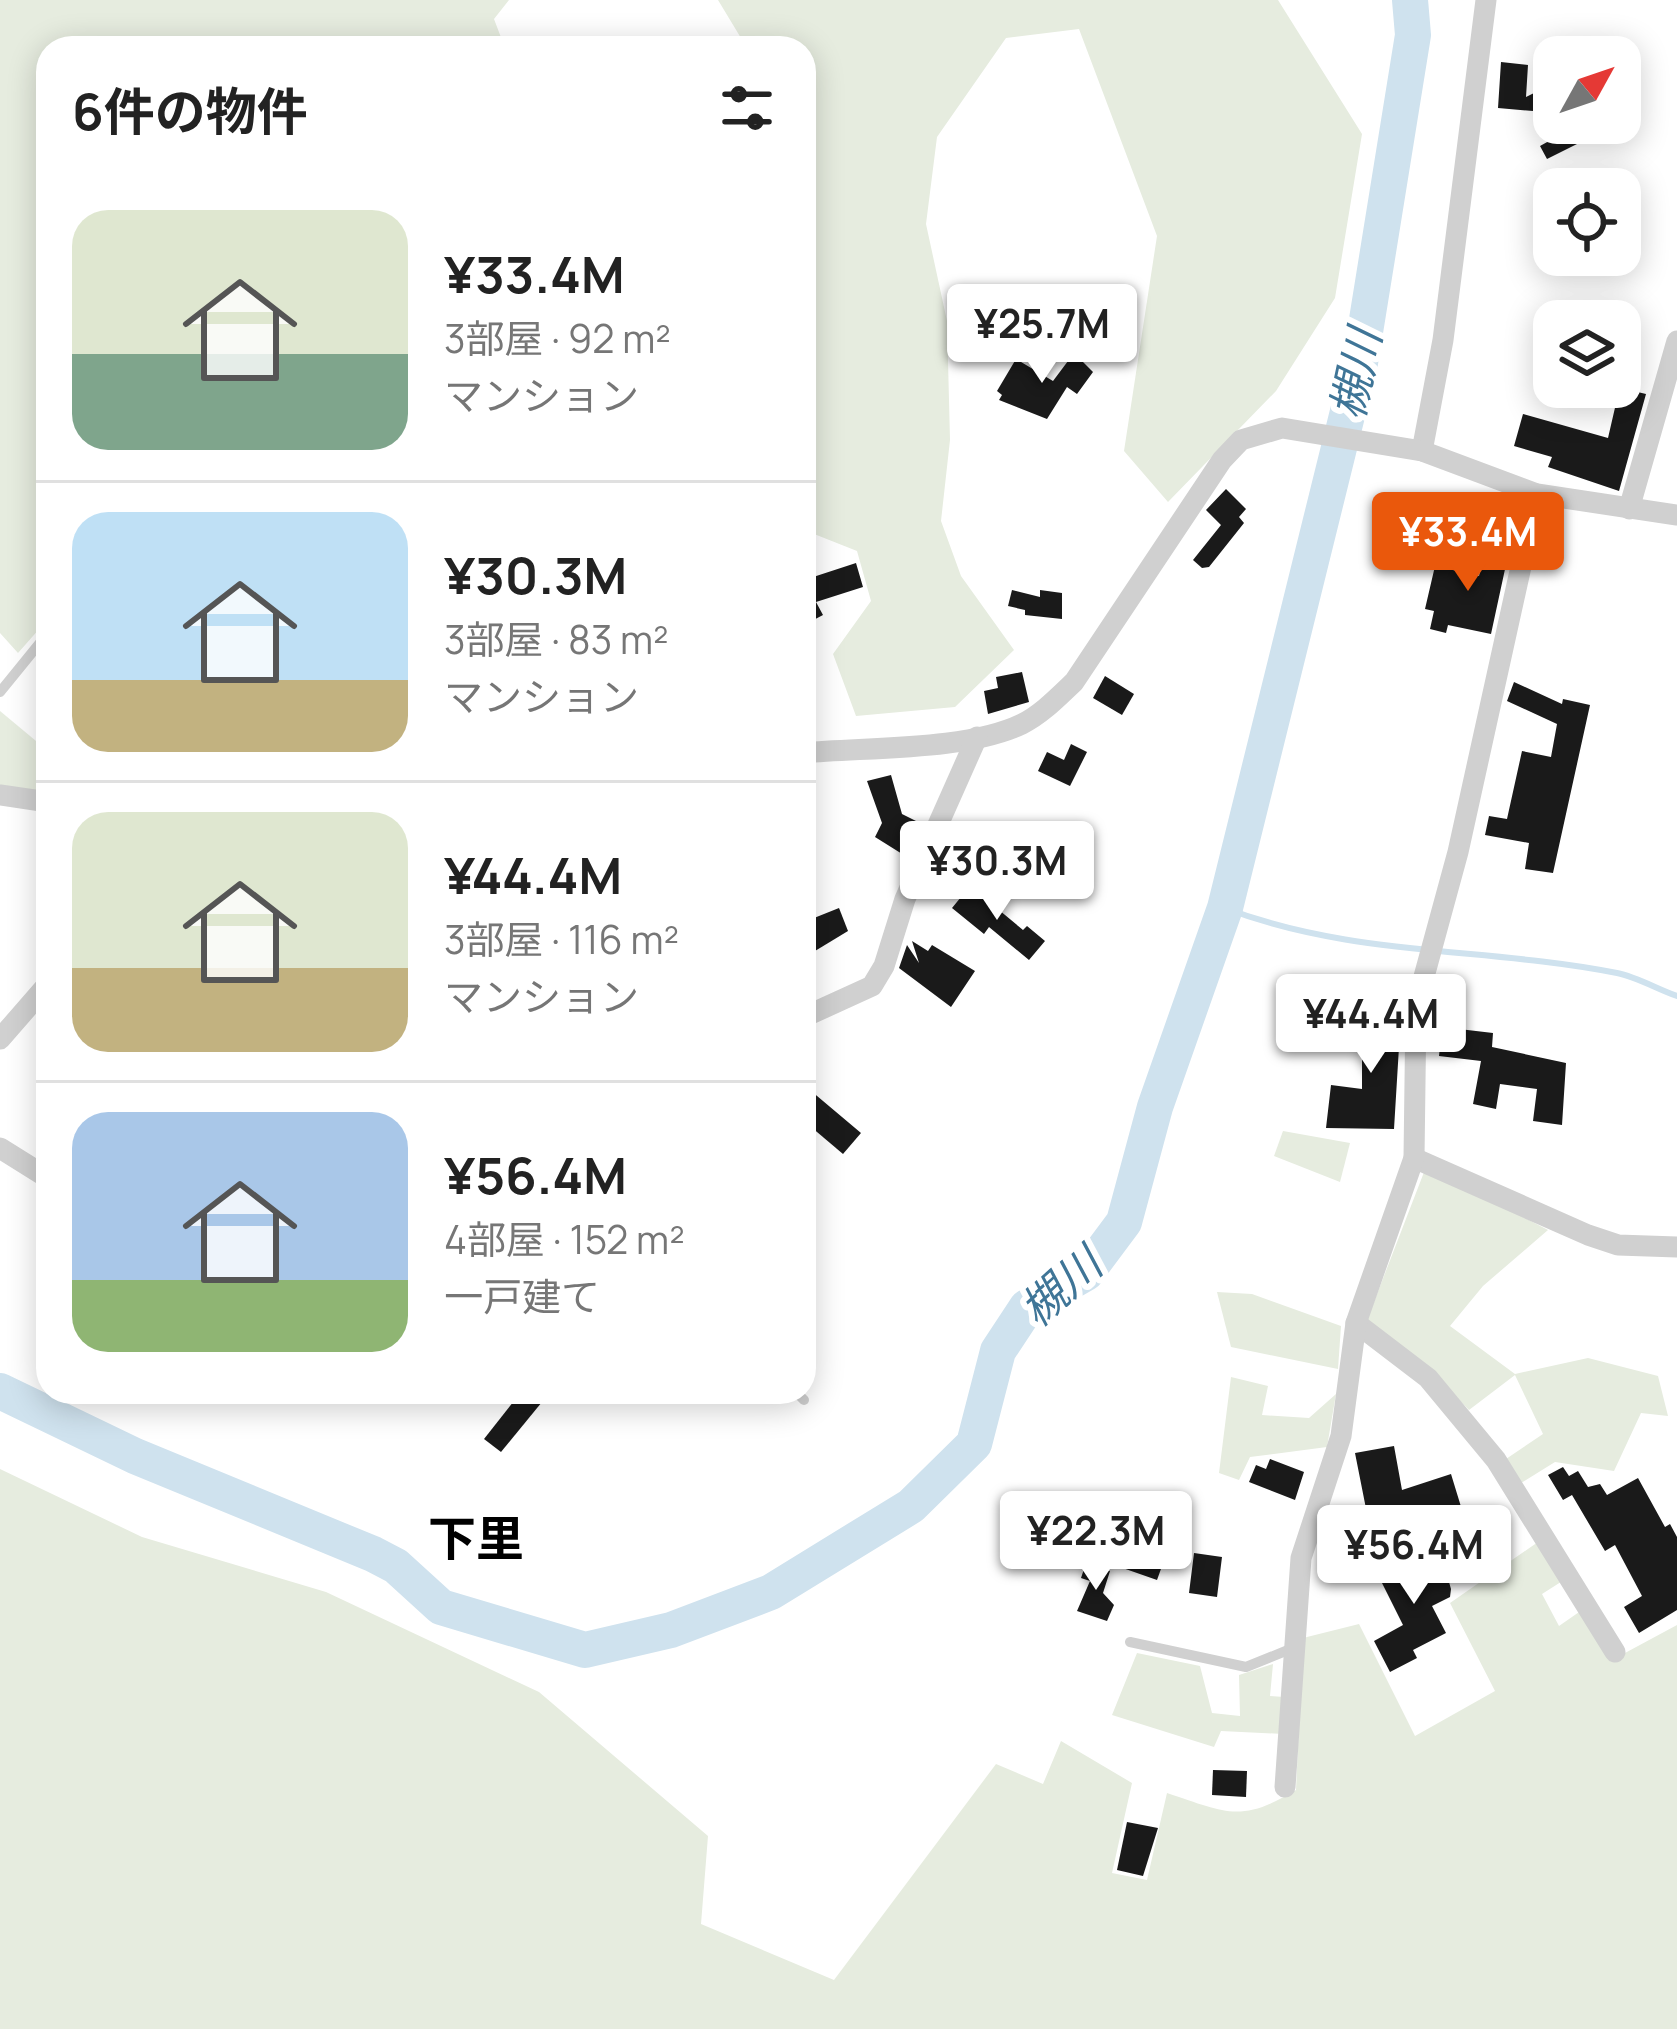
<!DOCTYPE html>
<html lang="ja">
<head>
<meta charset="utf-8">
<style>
  :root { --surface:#fff; --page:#f6f6f6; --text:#222; --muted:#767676; --line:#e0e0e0; --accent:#ea580c }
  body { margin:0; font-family:Manrope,"Noto Sans JP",sans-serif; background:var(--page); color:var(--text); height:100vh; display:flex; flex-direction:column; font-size:45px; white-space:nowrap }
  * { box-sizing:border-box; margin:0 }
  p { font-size:39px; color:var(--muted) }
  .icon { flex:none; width:66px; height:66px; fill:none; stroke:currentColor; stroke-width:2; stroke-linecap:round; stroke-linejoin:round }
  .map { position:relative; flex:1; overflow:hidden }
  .sheet { position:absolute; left:36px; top:36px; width:780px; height:1368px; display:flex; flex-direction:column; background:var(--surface); border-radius:36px; box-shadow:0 6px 30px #0003 }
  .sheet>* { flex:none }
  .needle { width:78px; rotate:50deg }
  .tools { position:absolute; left:1533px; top:36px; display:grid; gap:24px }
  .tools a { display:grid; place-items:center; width:108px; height:108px; border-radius:24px; background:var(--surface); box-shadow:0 6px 30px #0003; font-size:60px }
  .price { position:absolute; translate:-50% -102px; padding:0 27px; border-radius:12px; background:#fff; color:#222; font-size:39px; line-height:78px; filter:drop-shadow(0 3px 6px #0008) }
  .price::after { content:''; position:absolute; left:50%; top:72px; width:36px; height:27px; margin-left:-18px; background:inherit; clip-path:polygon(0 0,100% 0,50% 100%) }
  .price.current { background:var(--accent); color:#fff }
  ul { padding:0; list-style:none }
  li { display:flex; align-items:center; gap:36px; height:300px; padding:0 36px }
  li+li { border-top:3px solid var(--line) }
  li span { display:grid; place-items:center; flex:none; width:336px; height:240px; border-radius:36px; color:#555 }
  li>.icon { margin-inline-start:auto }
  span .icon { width:144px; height:144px; fill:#fffc; stroke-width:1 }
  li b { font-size:51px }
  h2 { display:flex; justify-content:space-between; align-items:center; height:144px; padding:0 36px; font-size:51px }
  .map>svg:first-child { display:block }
  .green { fill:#e6ecdf }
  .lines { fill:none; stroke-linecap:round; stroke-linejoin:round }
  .stream { stroke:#cfe2ee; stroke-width:6 }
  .river { stroke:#cfe2ee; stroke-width:36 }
  .building { fill:#1a1a1a }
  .service { stroke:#d0d0d0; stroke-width:10 }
  .minor { stroke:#d0d0d0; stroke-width:21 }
  .labels { text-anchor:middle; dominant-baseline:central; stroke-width:12; stroke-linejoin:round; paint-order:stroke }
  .water-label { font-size:45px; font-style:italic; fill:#3f7597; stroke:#fff }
  .quarter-label { font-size:48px; font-weight:bold; fill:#000; stroke:#fff }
</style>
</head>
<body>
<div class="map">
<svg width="1677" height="2029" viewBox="0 0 1677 2029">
  <rect width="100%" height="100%" fill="#fff"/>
  <g class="green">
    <path d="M 0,0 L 509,0 L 494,19 L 505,48 L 48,48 L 48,619 L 18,653 L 0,633 Z"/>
    <path d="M 718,0 L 1278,0 L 1362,134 L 1335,298 L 1276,391 L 1168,502 L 1124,451 L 1157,236 L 1079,29 L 1006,38 L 937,137 L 926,224 L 947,321 L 950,440 L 941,521 L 961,576 L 1014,650 L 955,707 L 856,716 L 833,654 L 871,601 L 857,551 L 804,530 L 804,48 L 747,48 Z"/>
    <path d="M 0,711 L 48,751 L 48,793 L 0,786 Z"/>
    <path d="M 1283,1131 L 1350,1143 L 1340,1182 L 1274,1156 Z"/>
    <path d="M 1426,1167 L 1548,1230 L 1483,1286 L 1450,1326 L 1515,1374 L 1588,1358 L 1658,1376 L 1668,1416 L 1641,1413 L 1614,1471 L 1555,1462 L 1521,1483 L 1506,1459 L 1543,1434 L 1515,1375 L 1469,1410 L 1422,1362 L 1367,1320 Z"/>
    <path d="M 1217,1292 L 1252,1294 L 1341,1326 L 1338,1369 L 1231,1347 Z"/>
    <path d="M 1231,1377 L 1268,1386 L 1262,1415 L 1309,1418 L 1336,1394 L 1327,1447 L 1250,1457 L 1239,1480 L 1219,1473 Z"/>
    <path d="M 0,1469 L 142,1537 L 326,1592 L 539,1692 L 708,1836 L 701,1924 L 834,1980 L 996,1764 L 1043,1784 L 1061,1741 L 1132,1783 L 1112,1873 L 1147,1880 L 1167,1793 C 1225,1812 1240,1824 1296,1790 L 1303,1638 L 1359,1624 L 1415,1736 L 1495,1691 L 1450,1603 L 1538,1542 L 1564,1580 L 1542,1594 L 1559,1626 L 1582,1610 L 1612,1660 L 1677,1625 L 1677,2029 L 0,2029 Z"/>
    <path d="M 1137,1653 L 1200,1666 L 1212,1713 L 1240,1716 L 1239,1675 L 1273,1664 L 1270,1696 L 1284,1697 L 1283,1734 L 1221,1731 L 1214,1747 L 1112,1715 Z"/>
  </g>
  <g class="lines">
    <path class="stream" d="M 1225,908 C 1352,957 1486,947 1617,973 C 1637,977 1657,989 1677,996"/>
    <path class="river" d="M 0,1391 L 135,1456 L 373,1554 L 396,1566 L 441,1607 L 585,1650 L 671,1630 L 771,1592 L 911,1506 L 974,1444 L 998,1351 L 1027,1307 L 1086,1273 L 1124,1222 L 1155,1107 L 1225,908 L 1360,363 L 1413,35 L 1410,0"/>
  </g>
  <g class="building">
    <path d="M 1501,62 L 1528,65 L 1526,97 L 1554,83 L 1554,123 L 1573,123 L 1583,141 L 1547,159 L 1540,146 L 1549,141 L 1533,111 L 1498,108 Z"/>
    <path d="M 1074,353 L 1093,372 L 1077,394 L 1067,387 L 1047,419 L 999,400 L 1002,395 L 997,391 L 1016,359 L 1053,381 Z"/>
    <path d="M 1625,389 L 1646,394 L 1619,491 L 1548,467 L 1552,457 L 1514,446 L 1523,414 L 1608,438 L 1617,399 L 1622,400 Z"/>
    <path d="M 1226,489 L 1246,509 L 1239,517 L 1244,523 L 1209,567 L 1202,568 L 1193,560 L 1221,525 L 1206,510 Z"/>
    <path d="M 1488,541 L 1510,546 L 1491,634 L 1448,625 L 1446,633 L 1430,629 L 1434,611 L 1425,609 L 1435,566 L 1479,576 Z"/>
    <path d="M 856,563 L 863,587 L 816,602 L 823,615 L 804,625 L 804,580 Z"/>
    <path d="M 1012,590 L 1040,597 L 1040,590 L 1062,593 L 1062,619 L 1025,615 L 1025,610 L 1008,606 Z"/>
    <path d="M 1022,672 L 1029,702 L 988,714 L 984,691 L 998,688 L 996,677 Z"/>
    <path d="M 1105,676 L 1134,694 L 1122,715 L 1093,698 Z"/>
    <path d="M 1514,682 L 1562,704 L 1563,699 L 1590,705 L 1553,873 L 1525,869 L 1529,843 L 1485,835 L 1489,816 L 1507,819 L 1522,751 L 1551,757 L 1557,724 L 1507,701 Z"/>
    <path d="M 1071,744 L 1087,752 L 1070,786 L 1038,771 L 1047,752 L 1064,760 Z"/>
    <path d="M 891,775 L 902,814 L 922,824 L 907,857 L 875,837 L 882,823 L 867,781 Z"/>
    <path d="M 970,886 L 1023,930 L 1027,926 L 1045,941 L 1029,960 L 989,927 L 984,934 L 952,908 Z"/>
    <path d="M 839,908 L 848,931 L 815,951 L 804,922 Z"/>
    <path d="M 912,941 L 928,951 L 932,945 L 975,971 L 951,1007 L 899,968 L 907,945 L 919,963 Z"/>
    <path d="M 1358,1008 L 1401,1014 L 1394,1129 L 1326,1128 L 1331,1085 L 1362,1089 L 1362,1037 L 1354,1036 Z"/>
    <path d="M 1442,1027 L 1493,1033 L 1492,1047 L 1566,1063 L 1562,1125 L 1533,1121 L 1537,1089 L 1500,1084 L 1496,1109 L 1473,1104 L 1481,1061 L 1439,1056 Z"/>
    <path d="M 804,1085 L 861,1133 L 843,1154 L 804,1121 Z"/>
    <path d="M 521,1392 L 532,1392 L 542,1402 L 501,1452 L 484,1439 Z"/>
    <path d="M 1394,1446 L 1402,1490 L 1451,1474 L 1462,1510 L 1445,1515 L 1454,1533 L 1374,1549 L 1355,1453 Z"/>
    <path d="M 1270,1459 L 1304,1472 L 1295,1500 L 1249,1482 L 1256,1465 L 1266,1469 Z"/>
    <path d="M 1563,1467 L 1569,1476 L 1578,1471 L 1588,1487 L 1600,1484 L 1607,1495 L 1638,1478 L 1665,1527 L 1670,1524 L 1677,1537 L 1677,1610 L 1639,1633 L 1624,1607 L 1642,1596 L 1615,1545 L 1605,1551 L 1572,1495 L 1563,1500 L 1548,1475 Z"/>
    <path d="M 1147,1504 L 1180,1516 L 1157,1580 L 1117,1566 L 1126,1538 L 1134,1541 Z"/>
    <path d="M 1439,1547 L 1451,1589 L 1450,1597 L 1432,1606 L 1446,1633 L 1413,1650 L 1417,1658 L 1390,1672 L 1374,1641 L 1403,1625 L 1379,1577 Z"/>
    <path d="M 1194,1553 L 1222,1557 L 1217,1597 L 1189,1593 Z"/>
    <path d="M 1086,1563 L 1110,1571 L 1103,1593 L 1114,1605 L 1107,1621 L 1077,1611 L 1090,1581 L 1081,1578 Z"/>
    <path d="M 1213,1770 L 1247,1771 L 1246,1797 L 1212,1795 Z"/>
    <path d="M 1127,1822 L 1158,1828 L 1143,1876 L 1117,1870 Z"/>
  </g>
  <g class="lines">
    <g class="service">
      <path d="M 0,692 L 48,633"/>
      <path d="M 796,1392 L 804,1400"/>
      <path d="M 1130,1642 L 1246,1667 L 1293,1648"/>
    </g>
    <g class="minor">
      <path d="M 1422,451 L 1443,340 L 1486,0"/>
      <path d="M 1629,509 L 1677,341"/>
      <path d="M 804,753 C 866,747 966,751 1022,724 C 1042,714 1058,697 1074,682 L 1222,460 L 1241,440 L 1282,428 L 1422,451 L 1537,494 L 1677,515"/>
      <path d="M 0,795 L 48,802"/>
      <path d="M 804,1017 L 872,986 L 884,966 L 905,899 L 977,737"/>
      <path d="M 0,1039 L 48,984"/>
      <path d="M 0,1148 L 48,1178"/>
      <path d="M 1414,1158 L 1588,1235 L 1618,1245 L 1677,1247"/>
      <path d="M 1356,1323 L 1428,1378 L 1496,1460 L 1615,1652"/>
      <path d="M 1285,1787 L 1301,1558 L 1341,1436 L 1356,1323 L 1414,1158 L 1416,1006 L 1458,852 L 1537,494"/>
    </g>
  </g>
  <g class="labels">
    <g class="water-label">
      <text transform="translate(1355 374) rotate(-78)">槻川</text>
      <text transform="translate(1060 1286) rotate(-42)">槻川</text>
    </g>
    <g class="quarter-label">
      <text x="476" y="1537">下里</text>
    </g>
  </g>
</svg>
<div class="tools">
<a><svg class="needle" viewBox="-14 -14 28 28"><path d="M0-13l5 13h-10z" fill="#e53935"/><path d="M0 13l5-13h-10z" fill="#767676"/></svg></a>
<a><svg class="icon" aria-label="locate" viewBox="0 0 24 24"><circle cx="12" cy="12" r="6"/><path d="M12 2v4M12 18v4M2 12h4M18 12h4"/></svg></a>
<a><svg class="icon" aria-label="layers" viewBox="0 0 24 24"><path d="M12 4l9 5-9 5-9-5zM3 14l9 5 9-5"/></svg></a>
</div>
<b class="price" style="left:1042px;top:386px">¥25.7M</b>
<b class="price current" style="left:1468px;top:594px">¥33.4M</b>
<b class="price" style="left:997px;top:923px">¥30.3M</b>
<b class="price" style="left:1371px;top:1076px">¥44.4M</b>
<b class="price" style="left:1096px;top:1593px">¥22.3M</b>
<b class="price" style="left:1414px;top:1607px">¥56.4M</b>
<section class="sheet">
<h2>6件の物件<svg class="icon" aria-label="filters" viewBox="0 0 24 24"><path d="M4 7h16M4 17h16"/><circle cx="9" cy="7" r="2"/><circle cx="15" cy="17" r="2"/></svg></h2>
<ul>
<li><span style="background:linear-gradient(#dfe7d0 60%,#7fa58c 0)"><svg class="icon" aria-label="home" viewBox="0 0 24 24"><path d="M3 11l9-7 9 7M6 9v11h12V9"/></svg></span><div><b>¥33.4M</b><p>3部屋 · 92 m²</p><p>マンション</p></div></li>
<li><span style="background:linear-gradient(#bfe0f5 70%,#c2b280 0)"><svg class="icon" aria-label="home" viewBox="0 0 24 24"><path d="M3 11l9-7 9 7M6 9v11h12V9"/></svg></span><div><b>¥30.3M</b><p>3部屋 · 83 m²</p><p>マンション</p></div></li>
<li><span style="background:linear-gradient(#dfe7d0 65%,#c2b280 0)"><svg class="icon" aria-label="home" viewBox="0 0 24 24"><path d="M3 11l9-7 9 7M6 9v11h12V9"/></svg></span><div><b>¥44.4M</b><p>3部屋 · 116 m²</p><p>マンション</p></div></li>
<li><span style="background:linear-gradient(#a9c7e8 70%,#8fb573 0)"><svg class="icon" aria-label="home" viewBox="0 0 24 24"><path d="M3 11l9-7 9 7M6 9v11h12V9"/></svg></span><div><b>¥56.4M</b><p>4部屋 · 152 m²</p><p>一戸建て</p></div></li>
</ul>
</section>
</div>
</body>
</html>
